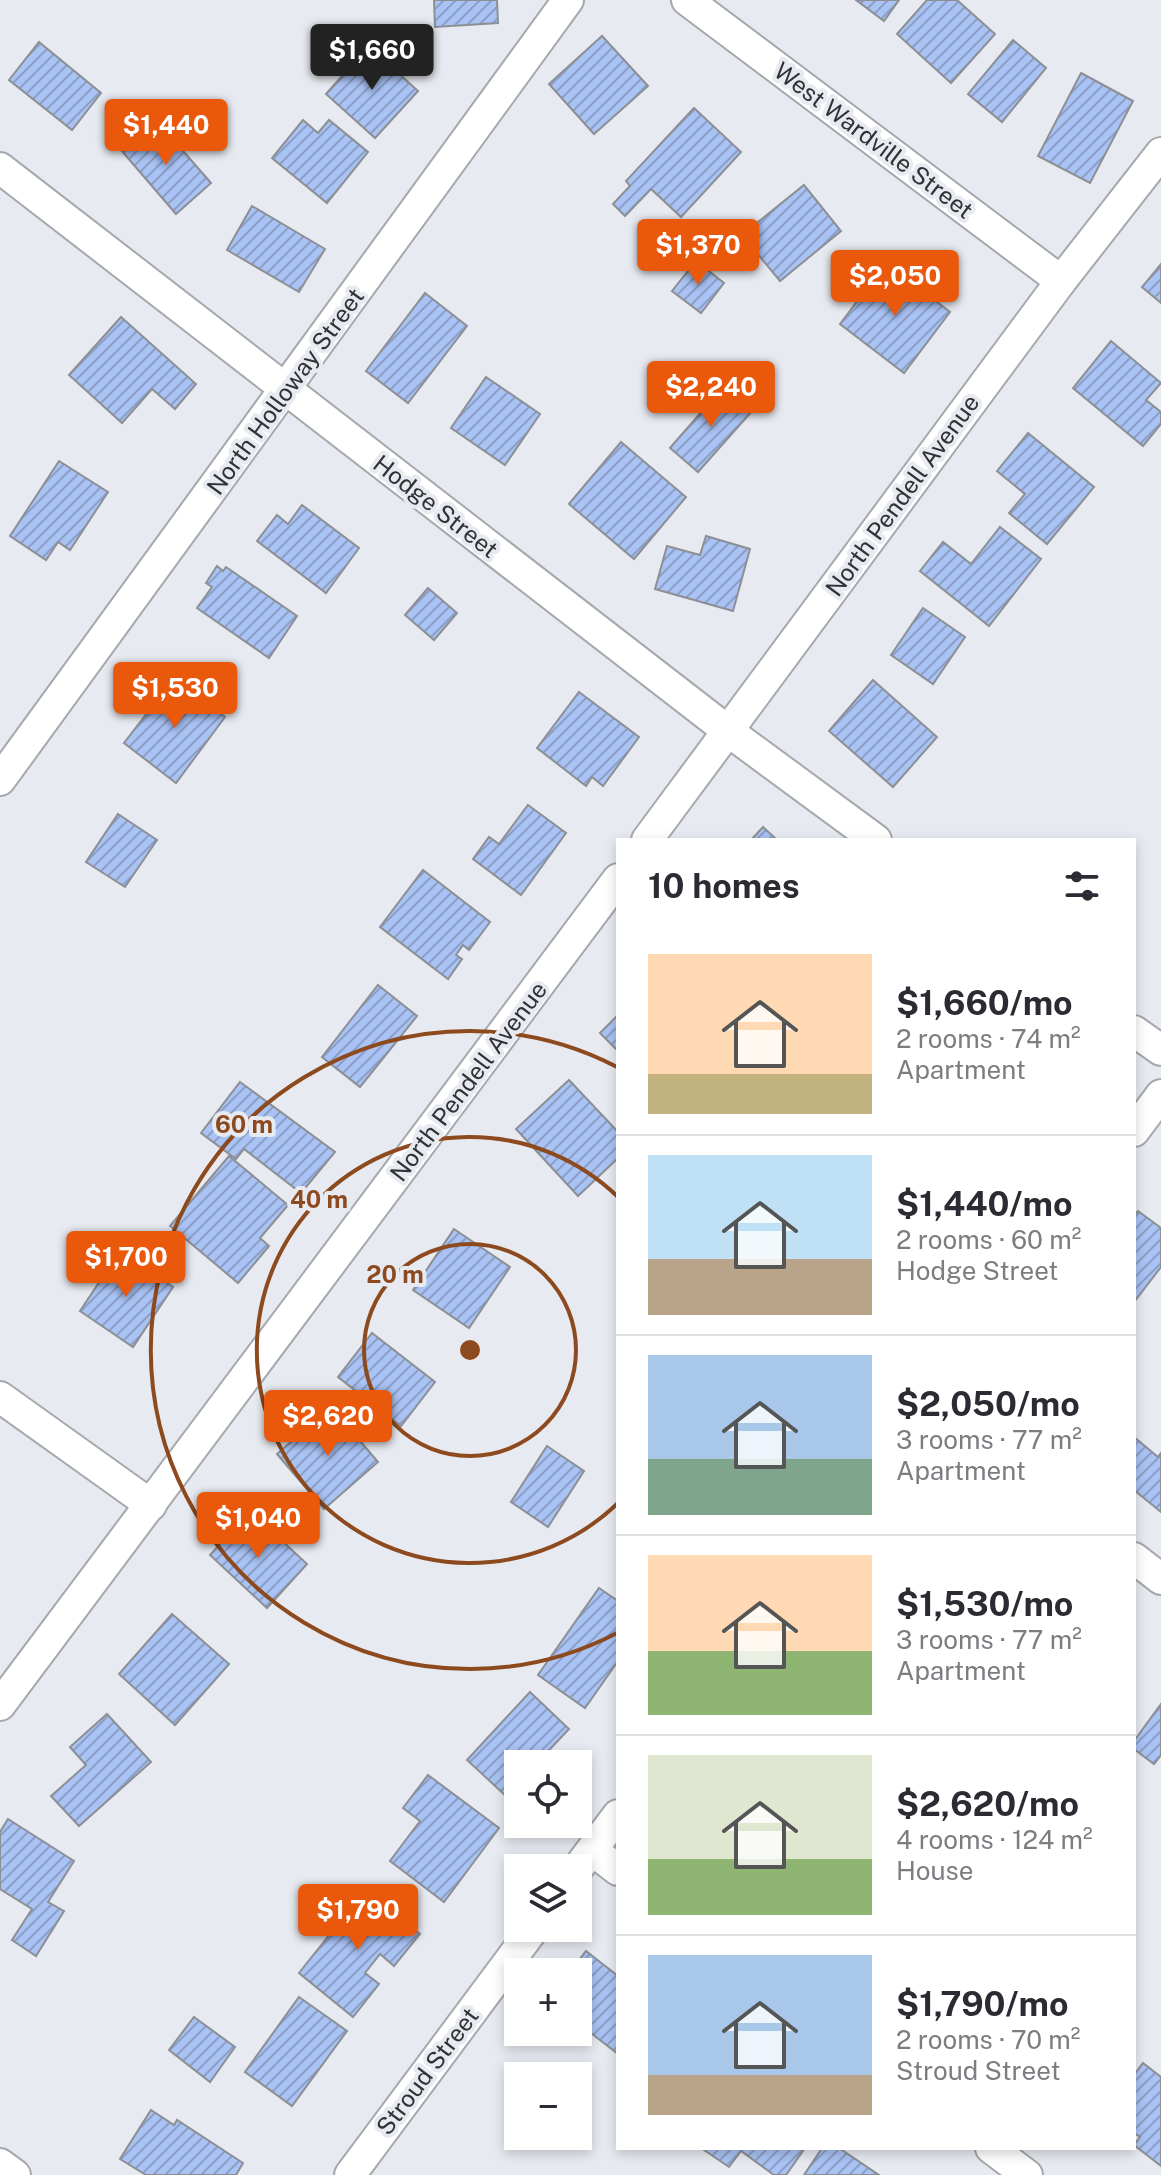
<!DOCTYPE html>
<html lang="en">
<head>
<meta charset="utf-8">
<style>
  :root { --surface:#fff; --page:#f7f7f7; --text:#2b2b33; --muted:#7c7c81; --line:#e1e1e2; --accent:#ea580c }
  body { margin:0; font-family:"Public Sans",sans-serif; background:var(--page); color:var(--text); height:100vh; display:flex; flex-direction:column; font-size:30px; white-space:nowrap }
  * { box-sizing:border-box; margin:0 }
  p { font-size:26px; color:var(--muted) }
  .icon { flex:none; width:44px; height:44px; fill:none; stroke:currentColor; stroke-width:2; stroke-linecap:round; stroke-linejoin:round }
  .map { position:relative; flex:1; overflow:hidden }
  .sheet { position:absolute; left:616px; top:838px; width:520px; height:1312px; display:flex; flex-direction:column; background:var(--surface); border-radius:0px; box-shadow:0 4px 12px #0003 }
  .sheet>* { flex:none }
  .buttons { position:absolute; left:504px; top:1750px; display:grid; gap:16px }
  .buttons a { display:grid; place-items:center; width:88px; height:88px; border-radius:0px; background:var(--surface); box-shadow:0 4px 12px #0003; font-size:40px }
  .price { position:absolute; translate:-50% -68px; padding:0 18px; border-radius:8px; background:var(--accent); color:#fff; font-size:26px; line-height:52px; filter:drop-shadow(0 2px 4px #0008) }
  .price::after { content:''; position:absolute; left:50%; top:48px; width:24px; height:18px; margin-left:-12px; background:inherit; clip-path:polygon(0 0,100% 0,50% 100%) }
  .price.selected { background:#222; color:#fff }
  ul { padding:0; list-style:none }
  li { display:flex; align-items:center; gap:24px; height:200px; padding:0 32px }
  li+li { border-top:2px solid var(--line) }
  li span { display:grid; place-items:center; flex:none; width:224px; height:160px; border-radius:0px; color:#555 }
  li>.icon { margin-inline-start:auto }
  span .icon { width:96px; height:96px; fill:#fffc; stroke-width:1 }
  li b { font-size:34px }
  h2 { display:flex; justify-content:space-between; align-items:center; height:96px; padding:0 32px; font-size:34px }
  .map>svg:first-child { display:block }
  .building { fill:url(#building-hatch); stroke:#8c8f94; stroke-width:2 }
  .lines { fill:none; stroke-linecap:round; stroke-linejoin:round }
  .minor-casing { stroke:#a5a8ad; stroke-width:34 }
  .minor { stroke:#fff; stroke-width:30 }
  .ring { fill:none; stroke:#8e4a1f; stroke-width:4 }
  .labels { text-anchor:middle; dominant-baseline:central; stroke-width:8; stroke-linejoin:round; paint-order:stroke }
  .street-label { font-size:24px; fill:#313234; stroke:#e7eaf0 }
  .centre { fill:#8e4a1f; stroke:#e7eaf0; stroke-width:4 }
  .ring-label { font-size:24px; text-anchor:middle; font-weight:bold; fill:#8e4a1f; stroke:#e7eaf0; stroke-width:8; stroke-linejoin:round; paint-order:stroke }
</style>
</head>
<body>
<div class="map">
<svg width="1161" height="2175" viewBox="0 0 1161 2175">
  <defs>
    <pattern id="building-hatch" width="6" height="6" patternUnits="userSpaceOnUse" patternTransform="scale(2)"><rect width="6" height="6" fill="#aac3f5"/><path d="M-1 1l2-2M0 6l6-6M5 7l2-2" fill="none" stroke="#8b9fc7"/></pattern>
  </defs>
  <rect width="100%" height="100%" fill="#e7eaf0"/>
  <g class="building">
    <path d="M 434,0 L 497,0 L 498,23 L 435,27 Z"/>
    <path d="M 856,0 L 899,0 L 884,21 Z"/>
    <path d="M 927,0 L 957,0 L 995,34 L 951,83 L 897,34 Z"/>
    <path d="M 602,36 L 648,86 L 594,134 L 549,84 Z"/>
    <path d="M 1013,40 L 1046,68 L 1002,122 L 968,94 Z"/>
    <path d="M 39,42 L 101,93 L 72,130 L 9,80 Z"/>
    <path d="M 369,46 L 418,91 L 375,138 L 326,94 Z"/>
    <path d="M 1081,73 L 1133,101 L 1090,183 L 1038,156 Z"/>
    <path d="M 694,108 L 741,152 L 681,217 L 651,189 L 625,216 L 613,204 L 630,186 L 626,181 Z"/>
    <path d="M 156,120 L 211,183 L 176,214 L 121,150 Z"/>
    <path d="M 303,120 L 318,133 L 329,120 L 368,152 L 327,203 L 272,158 Z"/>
    <path d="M 804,185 L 841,231 L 780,281 L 742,235 Z"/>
    <path d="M 252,206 L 325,249 L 299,292 L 227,250 Z"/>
    <path d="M 696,261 L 724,283 L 701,313 L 672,291 Z"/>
    <path d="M 886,263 L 950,312 L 904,373 L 840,324 Z"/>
    <path d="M 1161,264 L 1161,303 L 1142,287 Z"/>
    <path d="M 425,293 L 467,326 L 408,403 L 366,371 Z"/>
    <path d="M 121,317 L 196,384 L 175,409 L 152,389 L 122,423 L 69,375 Z"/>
    <path d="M 1111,341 L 1161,383 L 1146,400 L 1161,412 L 1161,424 L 1143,446 L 1073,388 Z"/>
    <path d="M 486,377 L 540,414 L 505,465 L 451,428 Z"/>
    <path d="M 724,386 L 752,411 L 698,472 L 670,448 Z"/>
    <path d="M 1028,433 L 1094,487 L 1047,544 L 1009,513 L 1025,494 L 997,471 Z"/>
    <path d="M 621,442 L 686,497 L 634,559 L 569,504 Z"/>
    <path d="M 59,461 L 108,492 L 70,550 L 58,542 L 46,560 L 10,536 Z"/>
    <path d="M 302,505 L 359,548 L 326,593 L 257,541 L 277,515 L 288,524 Z"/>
    <path d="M 1000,527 L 1041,559 L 989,626 L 920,571 L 943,542 L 971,564 Z"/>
    <path d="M 706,536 L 750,549 L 733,611 L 655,589 L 667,546 L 700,555 Z"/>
    <path d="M 217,566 L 223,571 L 226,567 L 297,616 L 269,658 L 197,608 L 212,587 L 206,583 Z"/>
    <path d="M 428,588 L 457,613 L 434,640 L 405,615 Z"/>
    <path d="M 923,608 L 965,637 L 933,684 L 891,655 Z"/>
    <path d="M 174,678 L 225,717 L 176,783 L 124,743 Z"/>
    <path d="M 873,680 L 937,737 L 893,787 L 829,731 Z"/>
    <path d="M 579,692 L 639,737 L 603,786 L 592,777 L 586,786 L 537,748 Z"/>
    <path d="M 528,805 L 566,833 L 521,895 L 473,859 L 489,837 L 499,844 Z"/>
    <path d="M 118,814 L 157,840 L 125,887 L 86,862 Z"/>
    <path d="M 763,827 L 777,840 L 751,840 Z"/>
    <path d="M 423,870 L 490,922 L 469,950 L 463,945 L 456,955 L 462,959 L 448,979 L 380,927 Z"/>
    <path d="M 378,985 L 417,1016 L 360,1087 L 322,1057 Z"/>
    <path d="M 618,1015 L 618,1051 L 600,1033 Z"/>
    <path d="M 569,1080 L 618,1132 L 618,1158 L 578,1196 L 516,1129 Z"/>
    <path d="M 240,1082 L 335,1152 L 301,1193 L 244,1149 L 236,1159 L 201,1133 Z"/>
    <path d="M 229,1156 L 288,1205 L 260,1238 L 269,1246 L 238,1283 L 170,1226 Z"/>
    <path d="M 1138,1211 L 1161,1228 L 1161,1267 L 1134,1302 L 1134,1216 Z"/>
    <path d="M 454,1229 L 510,1267 L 469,1328 L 413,1290 Z"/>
    <path d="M 120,1251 L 173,1287 L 133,1347 L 80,1311 Z"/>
    <path d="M 372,1333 L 435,1382 L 401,1426 L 338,1377 Z"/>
    <path d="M 331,1407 L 378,1462 L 324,1509 L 277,1454 Z"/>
    <path d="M 1134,1437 L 1158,1457 L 1161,1453 L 1161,1512 L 1134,1490 Z"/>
    <path d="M 547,1446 L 584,1471 L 548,1527 L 511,1502 Z"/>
    <path d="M 250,1511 L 307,1564 L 267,1608 L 210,1555 Z"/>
    <path d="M 599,1588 L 618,1601 L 618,1661 L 585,1708 L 538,1675 Z"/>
    <path d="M 172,1614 L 229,1664 L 175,1725 L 119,1674 Z"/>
    <path d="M 530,1692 L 569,1729 L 536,1764 L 518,1764 L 518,1783 L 506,1796 L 467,1760 Z"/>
    <path d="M 1161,1704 L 1161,1755 L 1154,1764 L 1134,1749 L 1134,1741 Z"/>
    <path d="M 107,1714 L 151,1762 L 79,1826 L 51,1796 L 86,1765 L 70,1747 Z"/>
    <path d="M 428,1775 L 499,1828 L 444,1902 L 390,1861 L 420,1821 L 403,1808 Z"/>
    <path d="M 8,1819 L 74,1861 L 48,1902 L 64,1911 L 36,1956 L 12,1940 L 32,1909 L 0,1889 L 0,1832 Z"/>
    <path d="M 365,1890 L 420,1934 L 394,1966 L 380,1954 L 365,1973 L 379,1984 L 353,2017 L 299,1973 Z"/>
    <path d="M 586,1951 L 618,1976 L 618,2054 L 578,2023 L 578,1972 L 570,1972 Z"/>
    <path d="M 299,1997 L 347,2031 L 292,2106 L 245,2072 Z"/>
    <path d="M 194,2017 L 235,2047 L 210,2082 L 169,2050 Z"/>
    <path d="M 1143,2063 L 1161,2077 L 1161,2166 L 1134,2145 L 1140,2137 L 1134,2133 L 1134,2075 Z"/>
    <path d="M 151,2110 L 174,2125 L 177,2120 L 243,2163 L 236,2175 L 146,2175 L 120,2159 Z"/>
    <path d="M 705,2148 L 805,2148 L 786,2175 L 774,2175 L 741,2151 L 729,2167 L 704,2150 Z"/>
    <path d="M 822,2148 L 839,2148 L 879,2175 L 804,2175 Z"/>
  </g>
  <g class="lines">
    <g class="minor-casing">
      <g id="minor">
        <path d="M 687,0 L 1061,281"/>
        <path d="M 0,168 L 728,731 L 876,840"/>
        <path d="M 0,780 L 568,0"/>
        <path d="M 647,840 L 1061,281 L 1161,153"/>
        <path d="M 1134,1031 L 1161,1050"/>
        <path d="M 1134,1131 L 1161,1095"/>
        <path d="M 0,1397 L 151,1505"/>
        <path d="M 1134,1558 L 1161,1579"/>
        <path d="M 0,1705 L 618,879"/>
        <path d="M 592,1850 L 618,1870"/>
        <path d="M 578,1868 L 618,1815"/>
        <path d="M 991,2148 L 1027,2175"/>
        <path d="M 0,2164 L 15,2175"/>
        <path d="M 350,2175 L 534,1928"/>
      </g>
    </g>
    <use href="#minor" class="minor"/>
  </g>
  <g class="ring">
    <circle cx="470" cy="1350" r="106"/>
    <path d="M618 1503A213 213 0 1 1 618 1197"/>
    <path d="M617 1633A319 319 0 1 1 617 1067"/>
  </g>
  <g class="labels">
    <g class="street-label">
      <text transform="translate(874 140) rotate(37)">West Wardville Street</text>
      <text transform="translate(285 391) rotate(-54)">North Holloway Street</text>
      <text transform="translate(902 495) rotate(-54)">North Pendell Avenue</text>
      <text transform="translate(436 506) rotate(38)">Hodge Street</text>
      <text transform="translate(468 1081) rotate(-53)">North Pendell Avenue</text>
      <text transform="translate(427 2071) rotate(-53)">Stroud Street</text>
    </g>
  </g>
  <circle cx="470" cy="1350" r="12" class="centre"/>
  <g class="ring-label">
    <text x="244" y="1133">60 m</text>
    <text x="319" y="1208">40 m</text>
    <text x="395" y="1283">20 m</text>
  </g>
</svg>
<div class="buttons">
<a><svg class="icon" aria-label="locate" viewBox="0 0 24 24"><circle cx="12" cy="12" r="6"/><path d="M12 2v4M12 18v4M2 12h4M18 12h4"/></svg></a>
<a><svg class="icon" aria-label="layers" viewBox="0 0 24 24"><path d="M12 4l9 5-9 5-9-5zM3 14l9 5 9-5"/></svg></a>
<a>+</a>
<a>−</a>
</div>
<b class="price selected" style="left:372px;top:92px">$1,660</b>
<b class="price" style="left:166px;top:167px">$1,440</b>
<b class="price" style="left:698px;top:287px">$1,370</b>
<b class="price" style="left:895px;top:318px">$2,050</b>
<b class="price" style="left:711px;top:429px">$2,240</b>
<b class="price" style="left:175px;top:730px">$1,530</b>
<b class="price" style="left:126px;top:1299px">$1,700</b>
<b class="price" style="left:328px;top:1458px">$2,620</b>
<b class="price" style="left:258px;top:1560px">$1,040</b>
<b class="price" style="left:358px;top:1952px">$1,790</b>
<section class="sheet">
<h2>10 homes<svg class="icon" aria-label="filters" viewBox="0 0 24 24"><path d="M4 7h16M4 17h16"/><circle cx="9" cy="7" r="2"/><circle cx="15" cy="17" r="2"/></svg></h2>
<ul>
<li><span style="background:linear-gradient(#ffd9b3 75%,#c2b280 0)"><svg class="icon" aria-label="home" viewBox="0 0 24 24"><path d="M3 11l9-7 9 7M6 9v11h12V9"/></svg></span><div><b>$1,660/mo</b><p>2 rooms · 74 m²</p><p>Apartment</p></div></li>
<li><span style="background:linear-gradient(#bfe0f5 65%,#b9a48a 0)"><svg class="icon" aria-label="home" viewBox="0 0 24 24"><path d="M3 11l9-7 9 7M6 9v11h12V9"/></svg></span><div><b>$1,440/mo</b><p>2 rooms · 60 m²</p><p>Hodge Street</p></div></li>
<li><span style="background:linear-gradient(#a9c7e8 65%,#7fa58c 0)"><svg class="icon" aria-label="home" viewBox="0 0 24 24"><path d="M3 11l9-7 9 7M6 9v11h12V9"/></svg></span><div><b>$2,050/mo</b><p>3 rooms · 77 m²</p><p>Apartment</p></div></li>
<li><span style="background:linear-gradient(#ffd9b3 60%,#8fb573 0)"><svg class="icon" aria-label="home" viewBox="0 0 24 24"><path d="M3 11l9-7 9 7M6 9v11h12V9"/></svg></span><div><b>$1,530/mo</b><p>3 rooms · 77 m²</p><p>Apartment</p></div></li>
<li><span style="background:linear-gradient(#dfe7d0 65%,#8fb573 0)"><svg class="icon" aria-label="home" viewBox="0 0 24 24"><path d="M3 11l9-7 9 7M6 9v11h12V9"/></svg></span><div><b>$2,620/mo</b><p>4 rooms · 124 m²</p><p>House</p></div></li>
<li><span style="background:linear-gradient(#a9c7e8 75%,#b9a48a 0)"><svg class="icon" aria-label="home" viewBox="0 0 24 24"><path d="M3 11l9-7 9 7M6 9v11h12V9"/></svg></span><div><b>$1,790/mo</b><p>2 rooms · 70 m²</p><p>Stroud Street</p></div></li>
</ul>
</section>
</div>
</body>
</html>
